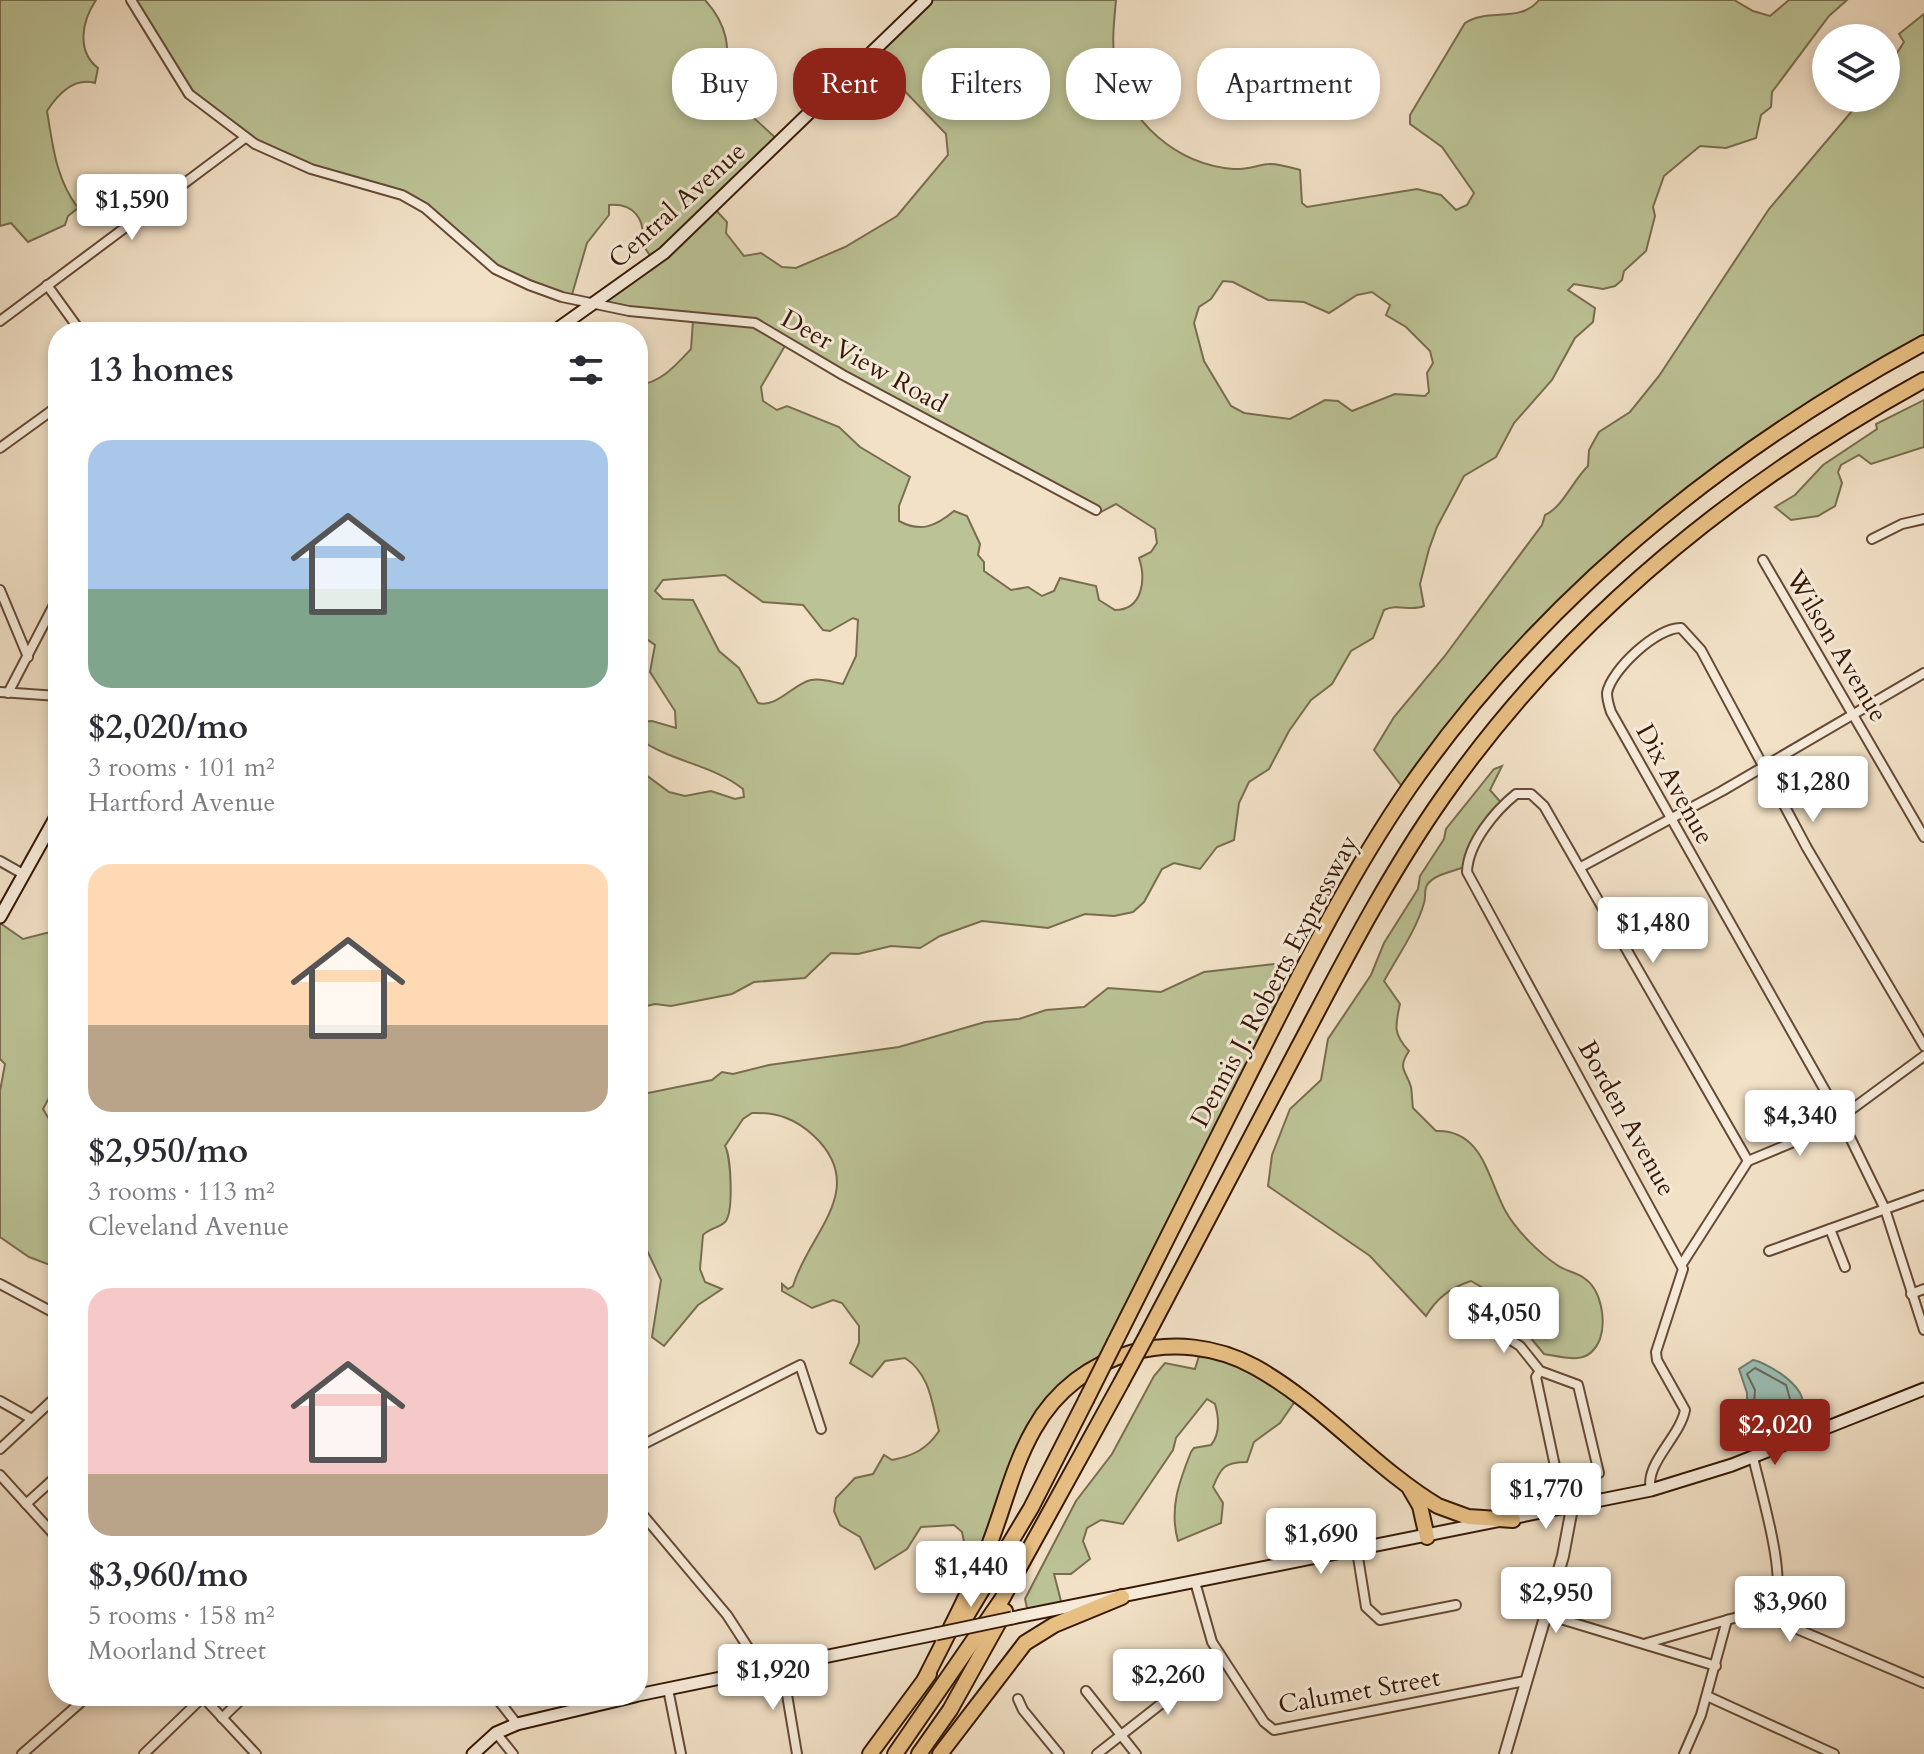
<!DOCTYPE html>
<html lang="en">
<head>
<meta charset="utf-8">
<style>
  :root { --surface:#fff; --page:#f2f2f3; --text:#2b2b33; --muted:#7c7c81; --accent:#8f2418 }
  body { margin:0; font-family:Cardo,serif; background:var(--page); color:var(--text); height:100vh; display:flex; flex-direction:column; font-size:30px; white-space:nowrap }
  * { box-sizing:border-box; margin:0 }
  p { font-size:26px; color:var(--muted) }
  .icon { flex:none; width:44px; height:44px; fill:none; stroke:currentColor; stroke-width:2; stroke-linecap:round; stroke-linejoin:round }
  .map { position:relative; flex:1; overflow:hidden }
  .panel { position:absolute; left:48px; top:322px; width:600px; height:1384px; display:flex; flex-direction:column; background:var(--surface); border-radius:32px; box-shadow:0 4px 12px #0003 }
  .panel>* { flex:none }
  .banner { position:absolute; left:672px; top:48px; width:760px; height:72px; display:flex; gap:16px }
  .buttons { position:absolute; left:1812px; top:24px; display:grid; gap:16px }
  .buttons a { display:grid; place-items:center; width:88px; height:88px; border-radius:50%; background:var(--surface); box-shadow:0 4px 12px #0003; font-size:40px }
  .price { position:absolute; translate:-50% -68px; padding:0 18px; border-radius:8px; background:#fff; color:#222; font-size:26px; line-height:52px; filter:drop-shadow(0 2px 4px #0008) }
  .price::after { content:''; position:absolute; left:50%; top:48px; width:24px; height:18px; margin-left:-12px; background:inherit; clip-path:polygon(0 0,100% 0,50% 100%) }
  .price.current { background:var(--accent); color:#fff }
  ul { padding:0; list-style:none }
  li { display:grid; align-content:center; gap:16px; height:424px; padding:0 40px }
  li span { display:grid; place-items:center; height:248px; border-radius:24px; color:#555 }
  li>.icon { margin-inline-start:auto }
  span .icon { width:144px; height:144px; fill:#fffc; stroke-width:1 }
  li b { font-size:34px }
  h2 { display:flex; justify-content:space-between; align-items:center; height:96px; padding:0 40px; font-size:34px }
  .chip { padding:0 28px; border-radius:32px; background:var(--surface); box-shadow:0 4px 12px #0003; font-size:28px; line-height:72px }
  .chip.current { background:var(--accent); color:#fff }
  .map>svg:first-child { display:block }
  .green { fill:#bbc295; stroke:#796d4e; stroke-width:2; fill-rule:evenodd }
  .water { fill:#9bbeb3; stroke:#737c6e; stroke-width:2 }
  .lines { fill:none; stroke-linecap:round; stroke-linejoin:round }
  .shore { stroke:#696b5c; stroke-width:2 }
  .minor-casing { stroke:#664a36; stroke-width:12 }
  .tertiary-casing { stroke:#664a36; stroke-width:14 }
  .secondary-casing { stroke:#371806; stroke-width:15 }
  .motorway-casing { stroke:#371806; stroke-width:18 }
  .minor { stroke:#f7ecdb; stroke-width:8 }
  .tertiary { stroke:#f7ecdb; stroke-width:10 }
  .secondary { stroke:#f7ecdb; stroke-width:11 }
  .motorway { stroke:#e9c084; stroke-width:14 }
  .secondary-bridge-casing { stroke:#371806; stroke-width:15; stroke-linecap:butt }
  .motorway-bridge-casing { stroke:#371806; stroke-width:18; stroke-linecap:butt }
  .secondary-bridge { stroke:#f7ecdb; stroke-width:11 }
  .motorway-bridge { stroke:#e9c084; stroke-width:14 }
  .labels { text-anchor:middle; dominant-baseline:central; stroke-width:6; stroke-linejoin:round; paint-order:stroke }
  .street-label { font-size:26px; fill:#371806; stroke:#f7ecdb }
</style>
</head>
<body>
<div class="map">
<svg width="1924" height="1754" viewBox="0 0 1924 1754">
  <rect width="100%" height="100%" fill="#f2e1c7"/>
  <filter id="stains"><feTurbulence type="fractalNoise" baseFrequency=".0025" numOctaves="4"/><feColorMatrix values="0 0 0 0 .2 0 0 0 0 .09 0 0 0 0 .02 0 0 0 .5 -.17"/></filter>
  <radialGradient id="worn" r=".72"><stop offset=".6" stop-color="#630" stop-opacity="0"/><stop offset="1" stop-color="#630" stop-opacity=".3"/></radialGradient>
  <g class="green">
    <path d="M 0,0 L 96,0 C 82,21 76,51 98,68 L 95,83 C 74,77 58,94 47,111 C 53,147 56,179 78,208 L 68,216 L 65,225 L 28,242 L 11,223 L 0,226 Z"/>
    <path d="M 131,0 L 705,0 C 736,34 726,59 726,101 L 742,107 L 780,142 L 713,207 L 727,222 L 726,233 L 744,256 L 761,253 L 782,267 L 796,268 L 845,247 L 897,216 L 948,155 L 946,134 L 870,55 L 927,0 L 1116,0 C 1114,22 1111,45 1116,67 C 1128,122 1176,164 1233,169 C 1247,170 1257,165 1269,164 C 1278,163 1291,168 1300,170 L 1302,203 L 1307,207 L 1417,189 L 1441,195 L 1456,210 L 1467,205 L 1474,193 L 1442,147 L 1410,124 L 1410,115 L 1465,23 C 1488,8 1521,23 1539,0 L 1734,0 L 1753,11 L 1770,16 L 1789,0 L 1847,0 L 1829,16 L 1772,92 L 1771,107 L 1761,115 L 1756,138 L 1726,148 L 1700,146 L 1664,176 L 1653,207 L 1655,216 L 1646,251 L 1624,271 L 1622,280 L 1615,286 L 1603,289 L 1574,284 L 1568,290 L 1595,308 L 1593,322 L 1575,338 L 1552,380 L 1514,423 L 1496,457 L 1464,476 L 1437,527 L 1429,549 L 1420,584 L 1424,606 C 1410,612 1398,603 1384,610 L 1373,638 L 1351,651 L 1332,684 L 1311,700 L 1289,731 L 1269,769 L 1249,782 L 1239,803 L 1234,840 L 1217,847 L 1200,869 L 1174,863 L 1162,869 L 1144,902 L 1133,912 L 1114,916 L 1085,914 L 1048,928 L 982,921 L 940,936 L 920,948 L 891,946 L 858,954 L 831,953 L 805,978 L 754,982 L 732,994 L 671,1006 L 655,1004 L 638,1008 L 638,769 L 669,792 L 685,796 L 711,791 L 735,799 L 744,797 L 743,789 C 712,764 670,762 638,738 L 638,722 L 652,721 L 676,728 L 675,711 L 650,672 L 655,645 L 638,633 L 638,385 C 661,383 676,365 691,349 L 693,320 L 598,305 L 654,261 L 642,244 C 646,219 634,203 609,205 L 609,215 L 587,243 L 571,298 L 504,275 L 415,203 L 264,149 L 201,106 ZM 1223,281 L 1233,282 L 1268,300 L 1304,302 L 1329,313 L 1357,295 L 1372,292 L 1390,305 L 1386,315 L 1406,327 L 1430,351 L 1433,363 L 1427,373 L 1429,392 L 1425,396 L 1395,394 L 1352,411 L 1338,401 L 1325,400 L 1290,419 L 1244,413 L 1231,406 L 1204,361 L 1194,323 L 1199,307 L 1211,299 ZM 786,344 L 1091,508 L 1101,512 L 1116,504 L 1155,529 L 1157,543 L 1151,552 L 1139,558 C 1146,579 1143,610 1115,610 L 1099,600 L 1096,586 L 1060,578 L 1054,591 L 1042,596 L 1028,587 L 1011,590 L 984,571 L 984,562 L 978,555 L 980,544 L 967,516 L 954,511 C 936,526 921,533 899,521 L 899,506 L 910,477 L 860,447 L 839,427 L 787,406 L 777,410 L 763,401 L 761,387 ZM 725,575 L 763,602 L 803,605 L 823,630 L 830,631 L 853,618 L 858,620 L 856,656 L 843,684 C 832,682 822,678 811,680 C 793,684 777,708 758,703 L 739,668 L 719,651 L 693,600 L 663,599 L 655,591 L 663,580 Z"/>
    <path d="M 1924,14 L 1924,334 L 1832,388 L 1621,548 L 1404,789 L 1374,750 L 1394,717 L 1444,657 L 1542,525 L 1545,515 C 1562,508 1574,479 1588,466 L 1589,450 L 1599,432 L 1630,412 L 1659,376 L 1769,209 L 1863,98 L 1886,98 L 1886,70 L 1904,42 L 1899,34 Z"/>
    <path d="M 1924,400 L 1924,447 L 1871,464 L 1859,455 L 1841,465 L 1838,472 L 1842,483 L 1835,506 L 1818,516 L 1791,520 L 1775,507 L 1795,495 L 1823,465 L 1877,429 L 1876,424 Z"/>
    <path d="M 1502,766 L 1490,790 L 1504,806 L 1487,827 L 1467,866 C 1455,871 1434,874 1427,885 C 1424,890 1426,897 1424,903 C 1416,931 1397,957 1384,981 L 1400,1004 C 1395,1026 1393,1034 1409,1051 C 1397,1069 1406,1070 1411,1087 C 1412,1093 1412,1101 1413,1108 L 1436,1131 C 1483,1129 1488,1180 1506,1212 C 1517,1231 1539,1253 1557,1265 C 1565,1271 1576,1272 1584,1278 C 1602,1290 1606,1321 1600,1339 C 1589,1366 1568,1358 1544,1354 L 1495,1295 L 1471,1281 C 1450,1288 1437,1298 1426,1316 L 1370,1256 L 1268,1186 L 1272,1155 L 1290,1109 L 1321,1080 L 1328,1039 L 1371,975 L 1384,943 L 1418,889 L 1420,876 L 1444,839 L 1446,829 L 1494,769 Z"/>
    <path d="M 0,923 L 23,939 L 58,930 L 58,1081 L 43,1109 L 58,1134 L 58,1160 L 55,1162 L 58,1167 L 58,1240 L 50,1265 L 29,1257 L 0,1237 L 0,1091 L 5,1064 L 0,1059 Z"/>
    <path d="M 1301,961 L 1104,1358 L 1052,1397 L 985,1549 L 964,1542 L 962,1532 L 954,1525 L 921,1527 L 907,1549 L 875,1569 L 860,1537 L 840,1525 L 834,1511 L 836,1498 L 855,1478 L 873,1474 L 884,1455 L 892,1460 C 913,1456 927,1449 939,1431 C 932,1403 930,1374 905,1358 L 885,1361 L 872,1377 L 850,1363 L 859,1343 L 859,1326 L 842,1303 L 833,1300 L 812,1308 L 782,1291 L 782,1284 L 788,1289 L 793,1286 C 808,1234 870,1189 814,1136 C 796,1119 777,1112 752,1113 L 743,1119 L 725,1146 C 731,1156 734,1213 725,1222 C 719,1228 710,1228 703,1235 L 700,1269 L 705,1282 L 722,1289 L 698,1305 L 664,1346 L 652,1337 L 661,1280 L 645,1246 L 638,1244 L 638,1095 L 712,1080 L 722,1072 L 733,1074 L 769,1065 L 899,1047 L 985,1022 L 1019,1019 L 1046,1010 L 1084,1007 L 1108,988 L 1161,992 L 1204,972 Z"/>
    <path d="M 1202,1346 L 1298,1397 L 1280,1423 L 1254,1442 L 1247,1462 C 1225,1462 1221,1467 1213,1487 L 1223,1503 L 1221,1523 L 1178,1541 C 1169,1509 1179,1482 1191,1452 L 1194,1448 L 1211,1445 C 1220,1434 1219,1418 1215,1404 L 1207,1399 L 1176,1438 L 1173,1450 L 1123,1524 L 1101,1520 L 1087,1528 L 1083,1541 L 1090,1559 L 1071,1574 L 1054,1574 L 1062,1605 L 1028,1613 L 1025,1599 L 1076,1501 L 1112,1454 L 1154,1376 L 1165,1363 L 1195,1369 Z"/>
  </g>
  <path class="water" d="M 1753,1360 C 1768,1363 1808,1387 1802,1407 C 1800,1412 1791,1416 1786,1419 L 1747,1408 L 1747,1393 L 1739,1369 Z"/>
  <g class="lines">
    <path class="shore" d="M 1755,1368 L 1786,1385 L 1792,1406 L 1777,1411 L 1754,1402 L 1755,1390 L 1747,1374 Z"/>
    <g class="minor-casing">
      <g id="minor">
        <path d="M 131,0 L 189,94 L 255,144 L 311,169 L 402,195 L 425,208 L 495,269 L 529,285 L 562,297 L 629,311 L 755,323 L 843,375 L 1096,510"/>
        <path d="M 47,285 L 81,332"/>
        <path d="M 0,321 L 245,138"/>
        <path d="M 51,411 L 58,428"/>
        <path d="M 0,448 L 58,406"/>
        <path d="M 1872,539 L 1902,524 L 1924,519"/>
        <path d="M 1763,560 L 1924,837"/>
        <path d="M 0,590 L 28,657"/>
        <path d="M 0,692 L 58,696"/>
        <path d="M 8,693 L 58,597"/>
        <path d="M 0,861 L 23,874"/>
        <path d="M 1581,867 L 1722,791 L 1924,673"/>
        <path d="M 1924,1046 L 1807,848 L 1701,650 L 1681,628 C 1657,627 1611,670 1607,693 C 1607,699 1609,706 1611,712 L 1840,1117 L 1885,1209 L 1924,1330"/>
        <path d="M 1830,1229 L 1845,1267"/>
        <path d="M 1769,1251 L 1924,1195"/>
        <path d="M 1682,1264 L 1748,1161 L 1825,1129 L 1924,1056"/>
        <path d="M 0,1284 L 58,1315"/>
        <path d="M 1911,1294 L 1924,1289"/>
        <path d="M 1487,1325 L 1520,1346 L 1540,1371 L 1578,1385 L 1599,1473"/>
        <path d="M 1540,1371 L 1536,1377 L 1556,1471"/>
        <path d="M 0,1401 L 32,1419"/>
        <path d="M 638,1447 L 800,1365 L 821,1429"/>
        <path d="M 0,1449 L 58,1395"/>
        <path d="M 0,1475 L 58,1539"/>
        <path d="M 1651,1490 C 1644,1464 1680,1437 1685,1410 L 1657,1360 L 1656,1352 L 1683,1269 L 1467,872 C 1468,843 1495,811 1516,794 L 1531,794 L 1544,806 L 1748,1161"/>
        <path d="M 26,1504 L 58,1475"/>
        <path d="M 638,1509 L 727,1615 L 762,1669"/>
        <path d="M 1357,1551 L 1366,1607 L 1380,1620 L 1456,1605"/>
        <path d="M 1195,1582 L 1212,1642 L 1264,1722 L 1274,1730 L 1525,1681"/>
        <path d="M 1769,1607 L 1783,1623 L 1924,1683"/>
        <path d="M 1544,1614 L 1716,1666"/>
        <path d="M 1647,1643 L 1727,1620"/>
        <path d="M 782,1665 L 797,1754"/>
        <path d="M 668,1689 L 681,1754"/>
        <path d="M 1086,1691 L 1136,1754"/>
        <path d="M 202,1696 L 256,1754"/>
        <path d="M 495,1696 L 517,1724"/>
        <path d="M 1707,1696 L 1834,1754"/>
        <path d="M 1018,1699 L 1023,1710 L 1059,1754"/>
        <path d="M 222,1718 L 245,1696"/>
        <path d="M 496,1733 L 513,1754"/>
        <path d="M 22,1754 L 88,1696"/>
        <path d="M 144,1754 L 203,1697"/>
        <path d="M 1097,1754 L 1221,1657"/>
        <path d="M 1684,1754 L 1701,1715 L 1727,1620 C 1740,1616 1764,1613 1773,1602 C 1789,1583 1759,1485 1753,1457"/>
      </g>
    </g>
    <g class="tertiary-casing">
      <path id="tertiary" d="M 1505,1754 L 1563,1556 L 1572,1508"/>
    </g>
    <g class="secondary-casing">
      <g id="secondary">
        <path d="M 553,332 L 664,253 L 926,0"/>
        <path d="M 0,917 L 58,813"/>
        <path d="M 1012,1618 L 1651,1490 L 1732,1465 L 1924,1389"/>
        <path d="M 638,1695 L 936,1634"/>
        <path d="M 473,1754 L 496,1733 L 517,1724 L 635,1696"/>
      </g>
    </g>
    <g class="motorway-casing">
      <g id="motorway">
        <path d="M 1148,1333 C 1198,1238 1248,1143 1298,1048 C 1343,963 1387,877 1443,797 C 1567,620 1735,484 1924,380"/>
        <path d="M 1115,1342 C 1158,1256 1202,1169 1245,1083 C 1296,982 1345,881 1409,788 C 1542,598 1721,453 1924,343"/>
        <path d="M 1410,1489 L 1420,1506 L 1427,1537"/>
        <path d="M 964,1620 L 1031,1508 L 1086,1400"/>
        <path d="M 925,1679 C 946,1637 968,1596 986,1553 C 1003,1512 1012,1467 1034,1429 C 1077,1351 1177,1324 1255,1367 C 1322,1404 1373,1467 1438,1506 L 1468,1517 L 1513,1520"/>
        <path d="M 870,1754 L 929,1674"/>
        <path d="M 895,1754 L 1002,1599 L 1121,1383"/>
        <path d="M 919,1754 L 950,1710 L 1005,1611"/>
        <path d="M 940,1754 L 1025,1643 L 1054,1625 L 1122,1597"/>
      </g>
    </g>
    <use href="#minor" class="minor"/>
    <use href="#tertiary" class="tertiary"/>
    <use href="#secondary" class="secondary"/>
    <use href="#motorway" class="motorway"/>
    <g class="secondary-bridge-casing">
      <path id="secondary-bridge" d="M 936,1634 L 1012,1618"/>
    </g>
    <g class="motorway-bridge-casing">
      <g id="motorway-bridge">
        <path d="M 1121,1383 L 1148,1333"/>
        <path d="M 1086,1400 L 1115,1342"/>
      </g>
    </g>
    <use href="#secondary-bridge" class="secondary-bridge"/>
    <use href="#motorway-bridge" class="motorway-bridge"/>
  </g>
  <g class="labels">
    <g class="street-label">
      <text transform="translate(677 205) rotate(-42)">Central Avenue</text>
      <text transform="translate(864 361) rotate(29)">Deer View Road</text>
      <text transform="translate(1837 646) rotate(59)">Wilson Avenue</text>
      <text transform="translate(1675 784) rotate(61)">Dix Avenue</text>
      <text transform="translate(1274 981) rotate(-62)">Dennis J. Roberts Expressway</text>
      <text transform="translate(1627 1118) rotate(61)">Borden Avenue</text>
      <text transform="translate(1359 1691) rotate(-10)">Calumet Street</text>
    </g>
  </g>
  <rect width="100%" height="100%" filter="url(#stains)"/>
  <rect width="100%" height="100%" fill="url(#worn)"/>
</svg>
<div class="buttons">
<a><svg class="icon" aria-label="layers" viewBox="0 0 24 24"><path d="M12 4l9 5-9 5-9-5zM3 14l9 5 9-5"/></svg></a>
</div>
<b class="price" style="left:132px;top:242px">$1,590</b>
<b class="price" style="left:1813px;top:824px">$1,280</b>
<b class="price" style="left:1653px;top:965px">$1,480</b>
<b class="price" style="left:1800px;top:1158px">$4,340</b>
<b class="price" style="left:1504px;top:1355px">$4,050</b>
<b class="price current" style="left:1775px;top:1467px">$2,020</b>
<b class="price" style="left:1546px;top:1531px">$1,770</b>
<b class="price" style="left:1321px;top:1576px">$1,690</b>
<b class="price" style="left:971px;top:1609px">$1,440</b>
<b class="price" style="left:1556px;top:1635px">$2,950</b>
<b class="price" style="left:1790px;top:1644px">$3,960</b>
<b class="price" style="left:773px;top:1712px">$1,920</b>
<b class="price" style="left:1168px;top:1717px">$2,260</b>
<div class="banner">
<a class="chip">Buy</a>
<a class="chip current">Rent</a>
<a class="chip">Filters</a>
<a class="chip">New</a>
<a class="chip">Apartment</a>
</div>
<section class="panel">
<h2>13 homes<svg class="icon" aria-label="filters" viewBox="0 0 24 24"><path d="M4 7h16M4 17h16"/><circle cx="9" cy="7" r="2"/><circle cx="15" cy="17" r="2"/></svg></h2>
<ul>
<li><span style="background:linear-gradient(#a9c7e8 60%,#7fa58c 0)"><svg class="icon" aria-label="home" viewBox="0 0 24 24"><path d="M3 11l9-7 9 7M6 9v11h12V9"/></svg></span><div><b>$2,020/mo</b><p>3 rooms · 101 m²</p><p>Hartford Avenue</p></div></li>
<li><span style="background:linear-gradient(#ffd9b3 65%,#b9a48a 0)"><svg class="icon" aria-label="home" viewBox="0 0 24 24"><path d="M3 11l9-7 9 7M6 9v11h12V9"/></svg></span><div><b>$2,950/mo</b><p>3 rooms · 113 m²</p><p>Cleveland Avenue</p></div></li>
<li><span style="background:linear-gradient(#f6c9c9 75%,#b9a48a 0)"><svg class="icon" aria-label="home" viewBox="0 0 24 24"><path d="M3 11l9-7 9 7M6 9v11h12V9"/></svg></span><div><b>$3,960/mo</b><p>5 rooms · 158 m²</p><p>Moorland Street</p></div></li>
</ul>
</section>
</div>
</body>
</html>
